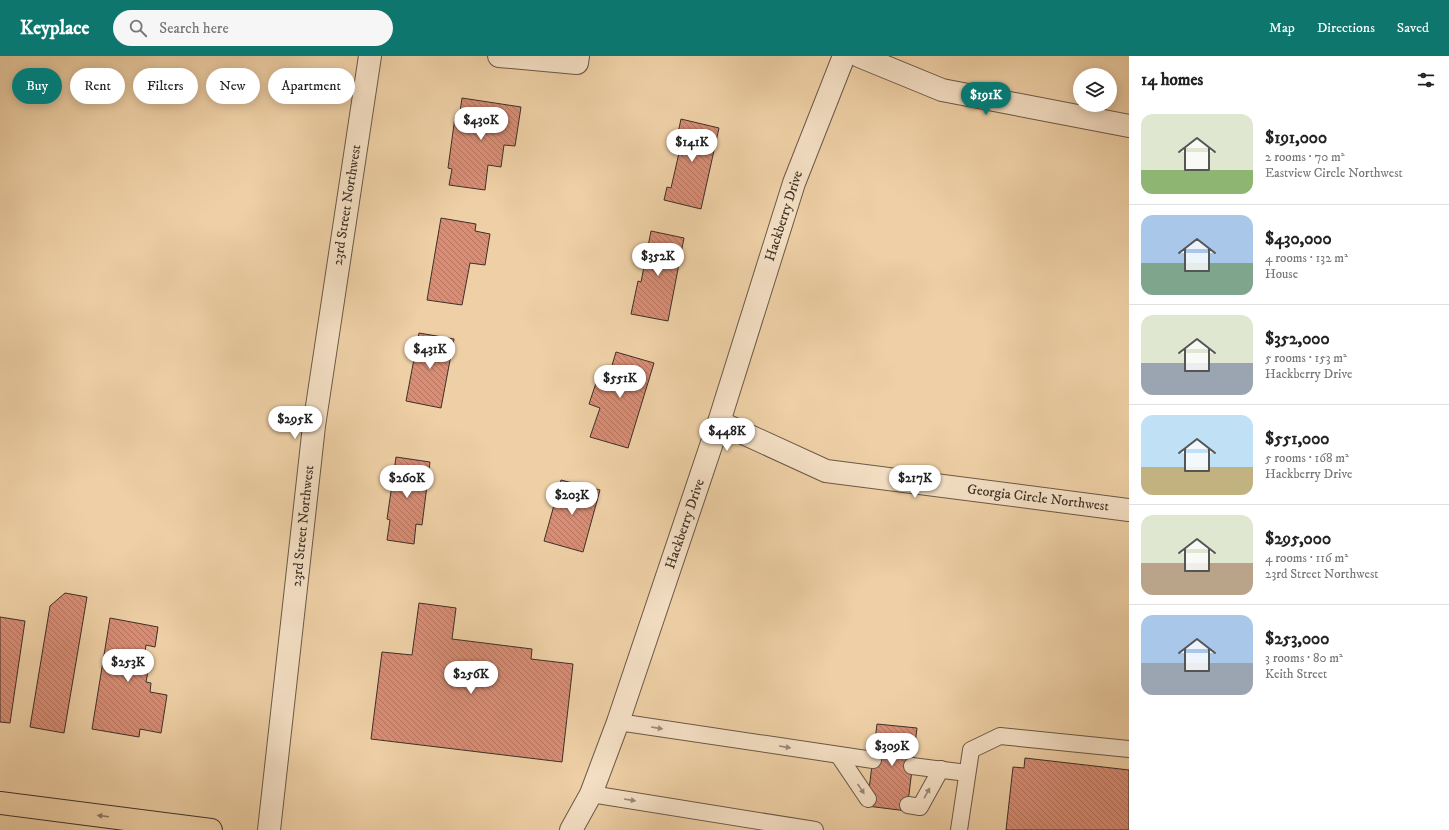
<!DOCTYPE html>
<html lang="en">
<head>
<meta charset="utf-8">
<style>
  :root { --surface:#fff; --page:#f6f6f6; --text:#222; --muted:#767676; --line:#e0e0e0; --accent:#0f766e }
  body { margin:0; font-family:"IM FELL DW Pica",serif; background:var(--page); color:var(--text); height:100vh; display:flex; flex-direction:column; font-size:15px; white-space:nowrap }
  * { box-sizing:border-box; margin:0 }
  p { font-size:13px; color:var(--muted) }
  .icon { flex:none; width:22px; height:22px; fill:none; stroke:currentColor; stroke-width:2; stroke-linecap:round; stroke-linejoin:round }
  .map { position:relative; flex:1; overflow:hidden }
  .sheet { display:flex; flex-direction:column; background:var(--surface); width:320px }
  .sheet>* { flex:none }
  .guide { position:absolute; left:12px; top:12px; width:380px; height:36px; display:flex; gap:8px }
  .buttons { position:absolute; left:1073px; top:12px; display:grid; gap:8px }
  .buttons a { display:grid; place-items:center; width:44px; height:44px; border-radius:50%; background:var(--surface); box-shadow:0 2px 10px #0003; font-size:20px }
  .price { position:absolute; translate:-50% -34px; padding:0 9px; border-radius:14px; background:#fff; color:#222; font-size:13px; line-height:26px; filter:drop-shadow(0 1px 2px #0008) }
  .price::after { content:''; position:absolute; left:50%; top:24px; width:12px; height:9px; margin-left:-6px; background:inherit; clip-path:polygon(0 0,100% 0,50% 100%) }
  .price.active { background:var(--accent); color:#fff }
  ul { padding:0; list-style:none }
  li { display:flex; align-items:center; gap:12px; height:100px; padding:0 12px }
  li+li { border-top:1px solid var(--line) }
  li span { display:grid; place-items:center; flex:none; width:112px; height:80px; border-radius:12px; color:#555 }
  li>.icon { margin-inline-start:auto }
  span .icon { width:48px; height:48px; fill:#fffc; stroke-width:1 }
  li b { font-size:17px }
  h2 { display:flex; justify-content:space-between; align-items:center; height:48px; padding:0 12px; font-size:17px }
  .chip { padding:0 14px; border-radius:18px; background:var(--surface); box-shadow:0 2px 10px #0003; font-size:14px; line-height:36px }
  .chip.active { background:var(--accent); color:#fff }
  header { display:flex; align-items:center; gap:24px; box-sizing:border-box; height:56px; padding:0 20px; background:var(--accent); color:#fff }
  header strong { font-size:19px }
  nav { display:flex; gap:22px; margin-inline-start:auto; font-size:14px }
  .search { width:280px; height:36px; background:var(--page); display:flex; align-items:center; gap:10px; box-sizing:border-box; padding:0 14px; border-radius:22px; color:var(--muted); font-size:15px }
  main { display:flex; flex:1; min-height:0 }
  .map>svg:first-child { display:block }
  .building { fill:url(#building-back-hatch); stroke:#3d3027 }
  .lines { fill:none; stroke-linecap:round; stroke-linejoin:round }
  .service-casing { stroke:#6a5847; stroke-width:18 }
  .minor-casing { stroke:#6a5847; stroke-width:24 }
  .primary-casing { stroke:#3d3027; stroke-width:24 }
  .service { stroke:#f5e0c5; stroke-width:16 }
  .minor { stroke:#f5e0c5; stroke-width:22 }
  .primary { stroke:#efd0a6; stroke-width:22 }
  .oneway { fill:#998876 }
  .oneway2 { fill:#8d7860 }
  .labels { text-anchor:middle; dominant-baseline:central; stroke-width:3.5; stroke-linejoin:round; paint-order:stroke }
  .street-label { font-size:14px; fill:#3d3027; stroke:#f5e0c5 }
</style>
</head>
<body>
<header>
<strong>Keyplace</strong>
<div class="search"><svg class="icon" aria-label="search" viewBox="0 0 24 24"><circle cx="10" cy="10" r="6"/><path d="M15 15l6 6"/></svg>Search here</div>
<nav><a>Map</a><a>Directions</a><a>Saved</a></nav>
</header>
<main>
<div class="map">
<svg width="1129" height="774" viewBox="0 0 1129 774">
  <defs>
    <pattern id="building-back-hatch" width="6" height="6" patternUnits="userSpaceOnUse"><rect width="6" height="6" fill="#da8d75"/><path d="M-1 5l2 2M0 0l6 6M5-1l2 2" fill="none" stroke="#b27460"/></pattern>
  </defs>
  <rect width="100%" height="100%" fill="#efd0a6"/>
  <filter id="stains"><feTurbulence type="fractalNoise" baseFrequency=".005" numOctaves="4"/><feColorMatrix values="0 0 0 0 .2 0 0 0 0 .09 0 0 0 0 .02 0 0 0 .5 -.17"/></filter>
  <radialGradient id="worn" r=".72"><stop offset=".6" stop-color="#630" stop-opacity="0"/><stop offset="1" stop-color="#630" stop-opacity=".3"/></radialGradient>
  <g class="building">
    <path d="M 462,42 L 521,51 L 515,90 L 504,89 L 501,111 L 488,109 L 485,134 L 449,129 L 452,113 L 448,112 L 455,61 L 459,62 Z"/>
    <path d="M 681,63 L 719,72 L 701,153 L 664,144 L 667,131 L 671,132 L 679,97 L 674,96 Z"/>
    <path d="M 441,162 L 476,168 L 475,175 L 490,178 L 485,209 L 470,207 L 462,249 L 427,244 Z"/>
    <path d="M 651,175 L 684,182 L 668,265 L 631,258 L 638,225 L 641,226 Z"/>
    <path d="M 419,277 L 454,283 L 441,352 L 406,345 Z"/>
    <path d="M 616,296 L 654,307 L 628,392 L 590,381 L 600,352 L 589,348 L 597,324 L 607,326 Z"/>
    <path d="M 396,401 L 430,406 L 422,469 L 416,468 L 414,488 L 387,484 L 390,464 L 387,463 Z"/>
    <path d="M 561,424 L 600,434 L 583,496 L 544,485 Z"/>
    <path d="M 65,537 L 87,541 L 64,677 L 30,671 L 50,550 Z"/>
    <path d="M 419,547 L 456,552 L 452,583 L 532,593 L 531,603 L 573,608 L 562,706 L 371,683 L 382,596 L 412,599 Z"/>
    <path d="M 0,561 L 25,565 L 10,667 L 0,666 Z"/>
    <path d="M 110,562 L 158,571 L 155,591 L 146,589 L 144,603 L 150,604 L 146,626 L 151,627 L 150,636 L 167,639 L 161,677 L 140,673 L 139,681 L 92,673 Z"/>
    <path d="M 877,668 L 917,672 L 907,755 L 867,750 Z"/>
    <path d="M 1025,702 L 1129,714 L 1129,774 L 1006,774 L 1013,711 L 1024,712 Z"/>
  </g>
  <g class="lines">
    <g class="service-casing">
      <g id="service">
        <path d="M 618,666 L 873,704"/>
        <path d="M 839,700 L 868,743"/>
        <path d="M 912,710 L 967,717"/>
        <path d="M 591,738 L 815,774"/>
        <path d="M 908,749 L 920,751 L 941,713"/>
        <path d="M 959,774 L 971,694 L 1000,680 L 1129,693"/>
      </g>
    </g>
    <g class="minor-casing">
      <g id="minor">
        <path d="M 499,0 L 577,7 L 578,0"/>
        <path d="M 859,0 L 942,34 L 1129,70"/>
        <path d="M 719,366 L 826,415 L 1129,454"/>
        <path d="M 269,774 L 314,370 L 370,0"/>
        <path d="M 571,774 L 591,738 L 618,666 L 719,366 L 794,127 L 844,0"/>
      </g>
    </g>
    <g class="primary-casing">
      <path id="primary" d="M 0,747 L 211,774"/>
    </g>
    <use href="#service" class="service"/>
    <use href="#minor" class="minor"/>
    <use href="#primary" class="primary"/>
  </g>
  <defs><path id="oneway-solid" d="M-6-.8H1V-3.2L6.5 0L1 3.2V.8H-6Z"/></defs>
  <g class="oneway">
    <use href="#oneway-solid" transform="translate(657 672) rotate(9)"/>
    <use href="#oneway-solid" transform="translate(785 691) rotate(9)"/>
    <use href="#oneway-solid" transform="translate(861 733) rotate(56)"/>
    <use href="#oneway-solid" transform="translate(927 737) rotate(-61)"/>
    <use href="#oneway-solid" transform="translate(630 744) rotate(9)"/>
  </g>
  <use class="oneway2" href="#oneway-solid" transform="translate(103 760) rotate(-173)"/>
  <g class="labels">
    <g class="street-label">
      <text transform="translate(347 149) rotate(-81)">23rd Street Northwest</text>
      <text transform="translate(784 160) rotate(-72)">Hackberry Drive</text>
      <text transform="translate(1038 442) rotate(7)">Georgia Circle Northwest</text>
      <text transform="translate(685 468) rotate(-71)">Hackberry Drive</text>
      <text transform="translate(303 470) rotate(-84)">23rd Street Northwest</text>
    </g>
  </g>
  <rect width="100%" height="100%" filter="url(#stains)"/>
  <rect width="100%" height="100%" fill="url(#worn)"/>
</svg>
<div class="buttons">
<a><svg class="icon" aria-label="layers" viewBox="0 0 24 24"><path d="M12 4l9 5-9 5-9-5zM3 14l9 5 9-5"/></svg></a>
</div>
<b class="price active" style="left:986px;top:60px">$191K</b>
<b class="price" style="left:481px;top:85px">$430K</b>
<b class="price" style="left:692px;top:107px">$141K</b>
<b class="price" style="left:658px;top:221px">$352K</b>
<b class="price" style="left:430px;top:314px">$431K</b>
<b class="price" style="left:620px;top:343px">$551K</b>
<b class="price" style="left:295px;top:384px">$295K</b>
<b class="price" style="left:727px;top:396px">$448K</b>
<b class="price" style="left:407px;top:443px">$260K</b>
<b class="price" style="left:915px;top:443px">$217K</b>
<b class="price" style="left:572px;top:460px">$203K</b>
<b class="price" style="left:128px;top:627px">$253K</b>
<b class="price" style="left:471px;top:639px">$256K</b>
<b class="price" style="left:892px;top:711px">$309K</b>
<div class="guide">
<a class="chip active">Buy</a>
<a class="chip">Rent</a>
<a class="chip">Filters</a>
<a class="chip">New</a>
<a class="chip">Apartment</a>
</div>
</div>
<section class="sheet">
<h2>14 homes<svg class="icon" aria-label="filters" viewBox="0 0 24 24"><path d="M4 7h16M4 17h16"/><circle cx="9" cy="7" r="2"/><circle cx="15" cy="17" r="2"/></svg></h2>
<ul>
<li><span style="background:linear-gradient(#dfe7d0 70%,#8fb573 0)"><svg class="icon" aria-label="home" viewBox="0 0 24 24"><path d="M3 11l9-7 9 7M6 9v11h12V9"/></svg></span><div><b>$191,000</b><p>2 rooms · 70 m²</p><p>Eastview Circle Northwest</p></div></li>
<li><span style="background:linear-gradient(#a9c7e8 60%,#7fa58c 0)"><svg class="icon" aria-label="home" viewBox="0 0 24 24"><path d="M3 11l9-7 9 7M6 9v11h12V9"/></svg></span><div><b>$430,000</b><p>4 rooms · 132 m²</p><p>House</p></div></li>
<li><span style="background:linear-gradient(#dfe7d0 60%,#9aa5b1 0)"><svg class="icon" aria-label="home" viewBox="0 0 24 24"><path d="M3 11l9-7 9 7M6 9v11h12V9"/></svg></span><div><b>$352,000</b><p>5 rooms · 153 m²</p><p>Hackberry Drive</p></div></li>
<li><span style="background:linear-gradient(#bfe0f5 65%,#c2b280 0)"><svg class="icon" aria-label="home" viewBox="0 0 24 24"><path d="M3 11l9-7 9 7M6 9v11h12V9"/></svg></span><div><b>$551,000</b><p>5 rooms · 168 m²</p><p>Hackberry Drive</p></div></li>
<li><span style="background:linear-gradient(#dfe7d0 60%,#b9a48a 0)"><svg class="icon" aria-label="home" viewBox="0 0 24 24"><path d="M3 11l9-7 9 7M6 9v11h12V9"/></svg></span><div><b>$295,000</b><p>4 rooms · 116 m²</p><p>23rd Street Northwest</p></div></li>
<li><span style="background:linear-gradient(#a9c7e8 60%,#9aa5b1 0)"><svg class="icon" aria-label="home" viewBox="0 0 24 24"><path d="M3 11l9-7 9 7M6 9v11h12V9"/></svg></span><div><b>$253,000</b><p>3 rooms · 80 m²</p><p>Keith Street</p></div></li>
</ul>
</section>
</main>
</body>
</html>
